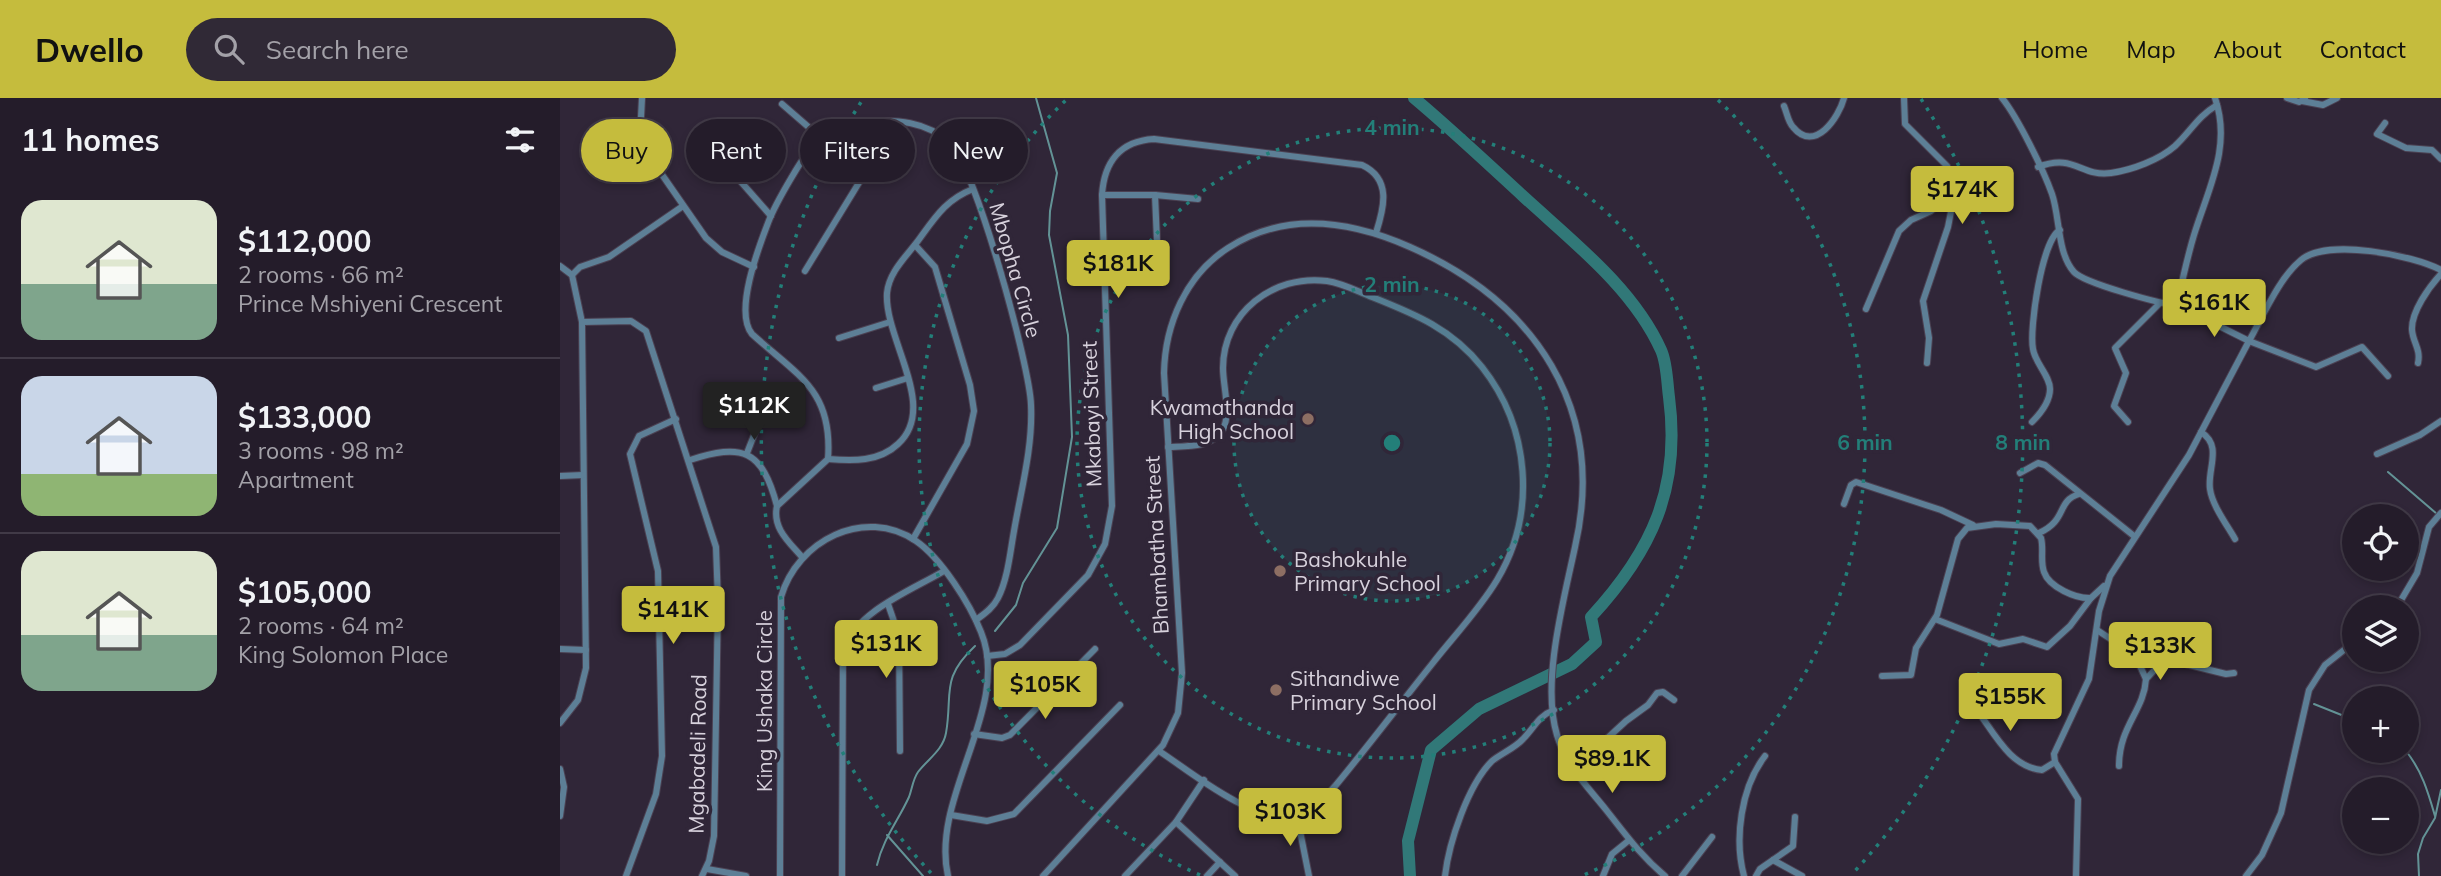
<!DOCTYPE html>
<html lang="en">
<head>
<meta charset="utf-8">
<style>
  :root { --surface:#241c2a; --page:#302936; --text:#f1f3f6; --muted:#a3a1a8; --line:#413a47; --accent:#c5bc3d }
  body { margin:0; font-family:Mulish,sans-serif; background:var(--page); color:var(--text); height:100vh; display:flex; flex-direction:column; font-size:26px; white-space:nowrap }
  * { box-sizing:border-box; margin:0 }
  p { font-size:23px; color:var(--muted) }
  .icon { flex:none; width:38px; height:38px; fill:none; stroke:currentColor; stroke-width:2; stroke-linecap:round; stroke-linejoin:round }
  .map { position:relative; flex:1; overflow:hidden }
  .side { display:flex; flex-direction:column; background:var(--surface); width:560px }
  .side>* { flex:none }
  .guide { position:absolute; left:21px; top:21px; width:665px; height:63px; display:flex; gap:14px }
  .controls { position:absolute; left:1782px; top:406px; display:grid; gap:14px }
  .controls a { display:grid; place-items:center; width:77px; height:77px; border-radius:50%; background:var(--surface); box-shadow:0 4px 10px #0003,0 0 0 2px var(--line); font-size:35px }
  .price { position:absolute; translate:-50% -60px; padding:0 16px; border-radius:7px; background:var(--accent); color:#111; font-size:23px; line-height:46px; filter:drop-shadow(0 2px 4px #0008) }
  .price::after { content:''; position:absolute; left:50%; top:42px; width:21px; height:16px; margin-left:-10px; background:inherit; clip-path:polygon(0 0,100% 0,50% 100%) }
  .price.active { background:#222; color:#fff }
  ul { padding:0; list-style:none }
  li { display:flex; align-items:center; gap:21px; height:175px; padding:0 21px }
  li+li { border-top:2px solid var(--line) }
  li span { display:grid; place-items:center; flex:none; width:196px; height:140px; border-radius:21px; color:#555 }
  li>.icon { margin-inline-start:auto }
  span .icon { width:84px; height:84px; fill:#fffc; stroke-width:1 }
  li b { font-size:30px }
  h2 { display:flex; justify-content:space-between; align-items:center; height:84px; padding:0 21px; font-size:30px }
  .tag { padding:0 24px; border-radius:32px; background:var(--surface); box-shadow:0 4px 10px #0003,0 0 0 2px var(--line); font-size:24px; line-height:63px }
  .tag.active { background:var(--accent); color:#111 }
  header { display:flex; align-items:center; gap:42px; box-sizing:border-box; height:98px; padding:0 35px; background:var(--accent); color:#111 }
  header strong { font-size:33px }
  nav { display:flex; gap:38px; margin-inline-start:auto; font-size:24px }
  .search { width:490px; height:63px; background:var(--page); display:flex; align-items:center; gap:18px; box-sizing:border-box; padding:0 24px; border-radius:38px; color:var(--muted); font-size:26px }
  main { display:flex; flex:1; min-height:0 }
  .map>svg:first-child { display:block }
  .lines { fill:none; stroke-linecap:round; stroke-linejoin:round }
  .stream { stroke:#639396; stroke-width:2 }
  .river { stroke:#317878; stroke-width:12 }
  .minor-casing { stroke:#4b4152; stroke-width:8 }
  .minor { stroke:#5d7f96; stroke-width:6 }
  .ring { fill:none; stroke:#237f79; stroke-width:3.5; stroke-dasharray:3.5 7 }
  .education-dot { fill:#8d6e63; stroke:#302638; stroke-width:2.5 }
  .labels { text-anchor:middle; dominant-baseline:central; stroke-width:7; stroke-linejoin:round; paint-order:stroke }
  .street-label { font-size:21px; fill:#d7d1dc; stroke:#302638 }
  .poi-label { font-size:21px; fill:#d7d1dc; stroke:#302638; text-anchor:start }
  .centre { fill:#237f79; stroke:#302638; stroke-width:3.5 }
  .ring-label { font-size:21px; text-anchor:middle; font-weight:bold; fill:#237f79; stroke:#302638; stroke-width:7; stroke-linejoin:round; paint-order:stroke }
</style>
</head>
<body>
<header>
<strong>Dwello</strong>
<div class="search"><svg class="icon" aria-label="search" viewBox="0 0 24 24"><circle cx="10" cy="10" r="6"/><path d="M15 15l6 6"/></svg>Search here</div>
<nav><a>Home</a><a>Map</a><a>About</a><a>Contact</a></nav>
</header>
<main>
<section class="side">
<h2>11 homes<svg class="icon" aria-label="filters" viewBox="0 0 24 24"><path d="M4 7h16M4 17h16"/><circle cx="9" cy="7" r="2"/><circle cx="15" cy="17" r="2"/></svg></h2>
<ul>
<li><span style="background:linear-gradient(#dfe7d0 60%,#7fa58c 0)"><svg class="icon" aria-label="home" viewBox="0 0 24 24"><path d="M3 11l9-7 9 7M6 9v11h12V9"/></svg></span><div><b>$112,000</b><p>2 rooms · 66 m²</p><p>Prince Mshiyeni Crescent</p></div></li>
<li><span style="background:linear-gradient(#c9d6e8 70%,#8fb573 0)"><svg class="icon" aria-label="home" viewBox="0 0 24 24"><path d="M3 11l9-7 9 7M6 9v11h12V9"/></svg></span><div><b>$133,000</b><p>3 rooms · 98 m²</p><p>Apartment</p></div></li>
<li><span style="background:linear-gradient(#dfe7d0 60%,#7fa58c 0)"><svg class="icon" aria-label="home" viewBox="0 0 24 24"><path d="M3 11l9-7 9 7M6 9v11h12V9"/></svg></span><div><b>$105,000</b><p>2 rooms · 64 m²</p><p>King Solomon Place</p></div></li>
</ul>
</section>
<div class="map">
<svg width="1881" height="778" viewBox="0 0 1881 778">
  <rect width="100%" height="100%" fill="#302638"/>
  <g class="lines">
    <g class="stream">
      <path d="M 1828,374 L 1877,416"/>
      <path d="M 435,533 L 456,507 L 463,485 L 497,430 L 512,339 L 508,237 L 489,137 L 490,113 L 497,75 L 476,0"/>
      <path d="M 1754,606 L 1794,622"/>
      <path d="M 1846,653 C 1862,673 1868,694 1875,718"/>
      <path d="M 327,737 L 363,778"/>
      <path d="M 317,767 C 323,741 338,723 349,699 C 352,691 353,681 358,674 C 368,661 383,652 386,635 C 393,595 380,581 415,548"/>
      <path d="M 1859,778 L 1858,756 L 1863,740 L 1875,720 L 1881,692"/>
    </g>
    <path class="river" d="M 850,778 L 848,743 L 871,652 L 919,611 L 1012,566 L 1036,544 L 1031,519 C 1092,453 1121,390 1109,299 C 1107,284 1107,265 1101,252 C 1073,190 1013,144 964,99 C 928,66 892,32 854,0"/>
    <g class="minor-casing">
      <g id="minor">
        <path d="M 82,0 L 80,39 L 87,55 L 146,140 L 162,154 L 194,169"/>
        <path d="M 1344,0 L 1345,26 L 1387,68 L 1395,93 L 1388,129 L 1363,203 L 1369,240 L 1367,265"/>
        <path d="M 1442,0 C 1458,20 1483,71 1492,96 C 1500,119 1497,155 1514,174 C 1524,185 1600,206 1617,207"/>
        <path d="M 1655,0 C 1672,49 1648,91 1634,137 C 1627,160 1622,184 1617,207 L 1689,243 C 1703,218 1719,180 1741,162 C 1767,140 1853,157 1881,172"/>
        <path d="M 1727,0 L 1739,4 L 1745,1"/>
        <path d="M 1742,3 L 1763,7 L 1777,0"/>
        <path d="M 222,6 L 260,39"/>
        <path d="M 1224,8 C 1227,15 1228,24 1233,29 C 1255,56 1279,19 1284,0"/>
        <path d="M 1825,25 L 1817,36 L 1846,50 L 1872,52 L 1881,61"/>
        <path d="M 160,60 L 211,118"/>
        <path d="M 1478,69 C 1515,55 1520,79 1551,75 C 1572,72 1599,62 1615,48 C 1632,32 1637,19 1657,7"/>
        <path d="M 542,97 L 595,97 L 638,101"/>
        <path d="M 595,97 L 598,166"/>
        <path d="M 0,168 L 12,177 L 22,224 L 26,570 L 18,602 L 0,625"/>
        <path d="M 245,173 L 311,65 L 317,47 L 317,23"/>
        <path d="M 12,177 L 20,169 L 49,159 L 123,108"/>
        <path d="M 1306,211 L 1339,133 L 1351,122 L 1371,113 L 1395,93"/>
        <path d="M 22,224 L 71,223 L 86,233 L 156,449 L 158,503 L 154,738 L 149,763 L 142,778"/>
        <path d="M 279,240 L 330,224"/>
        <path d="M 1858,265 C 1861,251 1853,245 1852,232 C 1851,214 1869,189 1881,176"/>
        <path d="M 316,290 L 348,280"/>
        <path d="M 1472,324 C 1480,316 1490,304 1490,291 C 1490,278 1475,265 1473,251 C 1469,231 1482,141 1500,132"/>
        <path d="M 1568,324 L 1554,308 L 1566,275 L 1555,250 L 1600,205"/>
        <path d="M 1641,334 C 1663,348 1647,371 1650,391 C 1652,407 1667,427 1675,441"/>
        <path d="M 187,355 L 196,332"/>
        <path d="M 1817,356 L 1860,337 L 1881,323"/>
        <path d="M 268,361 C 293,363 319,364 338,346 C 379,309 324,241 327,195 C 329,173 348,157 360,140 C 376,118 387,101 413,91"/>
        <path d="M 130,362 C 182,345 202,351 217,408"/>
        <path d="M 1460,375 L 1478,365 L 1485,367 L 1574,438"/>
        <path d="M 0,378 L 23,377"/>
        <path d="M 1284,406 L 1291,387 L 1296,384 L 1381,412 L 1413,427"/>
        <path d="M 1479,435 C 1508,422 1496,403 1519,396"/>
        <path d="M 353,441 L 407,346 L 414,313 L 410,287 L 375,169 L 355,147"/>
        <path d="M 242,459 C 229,444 212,430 217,408 L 268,361 C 273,292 238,278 192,236 C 174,214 198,151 208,125 C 215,106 246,52 260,39 C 272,28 290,26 305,24 C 336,21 366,23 390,45 C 415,68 470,268 471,307 C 473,349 461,392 454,433 C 450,455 448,480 438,500 C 433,510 424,516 416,522"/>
        <path d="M 328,506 L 339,538 L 340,653"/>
        <path d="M 1837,509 L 1857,475 L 1869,429 L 1881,415"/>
        <path d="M 1375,521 L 1439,546 L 1463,541 L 1487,549 L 1510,528 L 1531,500"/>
        <path d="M 1537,532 L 1575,557 L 1586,581 C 1584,613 1559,628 1559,668"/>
        <path d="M 0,551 L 26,552"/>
        <path d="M 427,558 L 445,556 L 460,547 L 528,477 L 545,446 L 552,408 L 542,97 C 544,64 560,43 594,41 L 802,67 C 832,81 824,110 816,135"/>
        <path d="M 1322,578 L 1351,577 L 1356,550 L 1377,517 L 1398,441 L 1407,430 L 1436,426 L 1470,428 L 1481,440 C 1484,451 1480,463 1484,474 C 1489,489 1516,501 1531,500 L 1544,488"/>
        <path d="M 1586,581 L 1605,561 L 1666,576 L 1674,575"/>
        <path d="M 1413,607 C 1432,630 1448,669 1482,672 L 1495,664"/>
        <path d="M 414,636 L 442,640 L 450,637 L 535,551"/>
        <path d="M 599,653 C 633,675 702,734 744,715 C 757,710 767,697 776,687 C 809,647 840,606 872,566 C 893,539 919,512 937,482 C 977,415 970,330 922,269 C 892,231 855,216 812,199 C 797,193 782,185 767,183 C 713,176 663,215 663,270 C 663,289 672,317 662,333 C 651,350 626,348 608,349"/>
        <path d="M 0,671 L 4,689 L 0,718"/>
        <path d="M 1014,671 L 1066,623 L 1088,607 L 1097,595 L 1103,594 L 1114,602"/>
        <path d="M 391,717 L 427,723 L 454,716 L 560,607"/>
        <path d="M 737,718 L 749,778"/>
        <path d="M 616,724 L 675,778"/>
        <path d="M 1213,762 L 1242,778"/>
        <path d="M 147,771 L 186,778"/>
        <path d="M 66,778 L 96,696 L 102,658 L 98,473 L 70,356 L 79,338 L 116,321"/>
        <path d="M 220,778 L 221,499 C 237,443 304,408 356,443 C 381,460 410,506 421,534 C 452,610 370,698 388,778"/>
        <path d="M 282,778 L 283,551 C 299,512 350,493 384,473"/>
        <path d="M 483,778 L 603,647 L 618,615 L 622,575 L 604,275 C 605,226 626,177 668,150 C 725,113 791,123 850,149 C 975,204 1047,310 1015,449 C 1004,501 981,585 997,637 C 1006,668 1028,689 1047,713 C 1066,737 1081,758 1105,778"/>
        <path d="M 565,778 L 616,724 L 644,682"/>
        <path d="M 647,778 L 660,764"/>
        <path d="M 885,778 C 889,744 908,687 932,663 C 942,655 955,650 963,641 C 975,629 978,618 994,612"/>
        <path d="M 1043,778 L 1052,756 L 1068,743"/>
        <path d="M 1122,778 L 1152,739"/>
        <path d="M 1184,778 C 1174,741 1181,689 1205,658"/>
        <path d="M 1196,778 L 1200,771 L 1233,748 L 1235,719"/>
        <path d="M 1516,778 L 1518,701 L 1495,664 L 1494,656 L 1529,581 L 1539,513 L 1550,478 L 1629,357 L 1689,243 L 1756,269 L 1802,249 L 1828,278"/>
        <path d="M 1686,778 L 1702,757 L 1721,715 L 1749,592 L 1765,567 L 1794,544"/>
      </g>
    </g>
    <use href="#minor" class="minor"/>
  </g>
  <circle cx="832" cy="345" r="158" fill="#237f79" fill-opacity=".12"/>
  <g class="ring">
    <circle cx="832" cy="345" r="158"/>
    <circle cx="832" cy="345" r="315"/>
    <path d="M640 777A473 473 0 0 1 506 2M1158 2A473 473 0 0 1 1024 777"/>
    <path d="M371 775A631 631 0 0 1 303 1M1361 1A631 631 0 0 1 1293 775"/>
  </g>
  <g class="education-dot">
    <circle cx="748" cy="321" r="7"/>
    <circle cx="720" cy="473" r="7"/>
    <circle cx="716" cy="592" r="7"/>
  </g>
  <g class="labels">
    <g class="street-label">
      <text transform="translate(456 172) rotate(74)">Mbopha Circle</text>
      <text transform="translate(531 316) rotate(-92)">Mkabayi Street</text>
      <text transform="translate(596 447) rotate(-93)">Bhambatha Street</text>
      <text transform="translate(204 603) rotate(-90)">King Ushaka Circle</text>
      <text transform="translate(137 656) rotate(-89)">Mgabadeli Road</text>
    </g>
    <g class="poi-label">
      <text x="734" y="309" text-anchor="end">Kwamathanda<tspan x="734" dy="24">High School</tspan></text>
      <text x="734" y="461">Bashokuhle<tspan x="734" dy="24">Primary School</tspan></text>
      <text x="730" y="580">Sithandiwe<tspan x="730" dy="24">Primary School</tspan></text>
    </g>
  </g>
  <circle cx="832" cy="345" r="10" class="centre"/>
  <g class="ring-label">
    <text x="832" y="37">4 min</text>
    <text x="832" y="194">2 min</text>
    <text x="1305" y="352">6 min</text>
    <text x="1463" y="352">8 min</text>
  </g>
</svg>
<div class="controls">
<a><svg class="icon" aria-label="locate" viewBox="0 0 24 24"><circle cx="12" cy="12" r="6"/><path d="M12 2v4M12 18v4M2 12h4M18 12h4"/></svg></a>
<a><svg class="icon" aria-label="layers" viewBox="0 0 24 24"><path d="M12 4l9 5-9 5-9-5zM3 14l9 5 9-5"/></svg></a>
<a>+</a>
<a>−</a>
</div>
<b class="price" style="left:1402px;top:128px">$174K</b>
<b class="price" style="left:558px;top:202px">$181K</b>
<b class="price" style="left:1654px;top:241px">$161K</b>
<b class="price active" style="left:194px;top:344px">$112K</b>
<b class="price" style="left:113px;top:548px">$141K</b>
<b class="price" style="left:326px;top:582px">$131K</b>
<b class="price" style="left:1600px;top:584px">$133K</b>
<b class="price" style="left:485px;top:623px">$105K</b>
<b class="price" style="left:1450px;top:635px">$155K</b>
<b class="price" style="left:1052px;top:697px">$89.1K</b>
<b class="price" style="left:730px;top:750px">$103K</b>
<div class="guide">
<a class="tag active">Buy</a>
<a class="tag">Rent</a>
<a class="tag">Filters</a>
<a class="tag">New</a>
</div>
</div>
</main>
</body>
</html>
